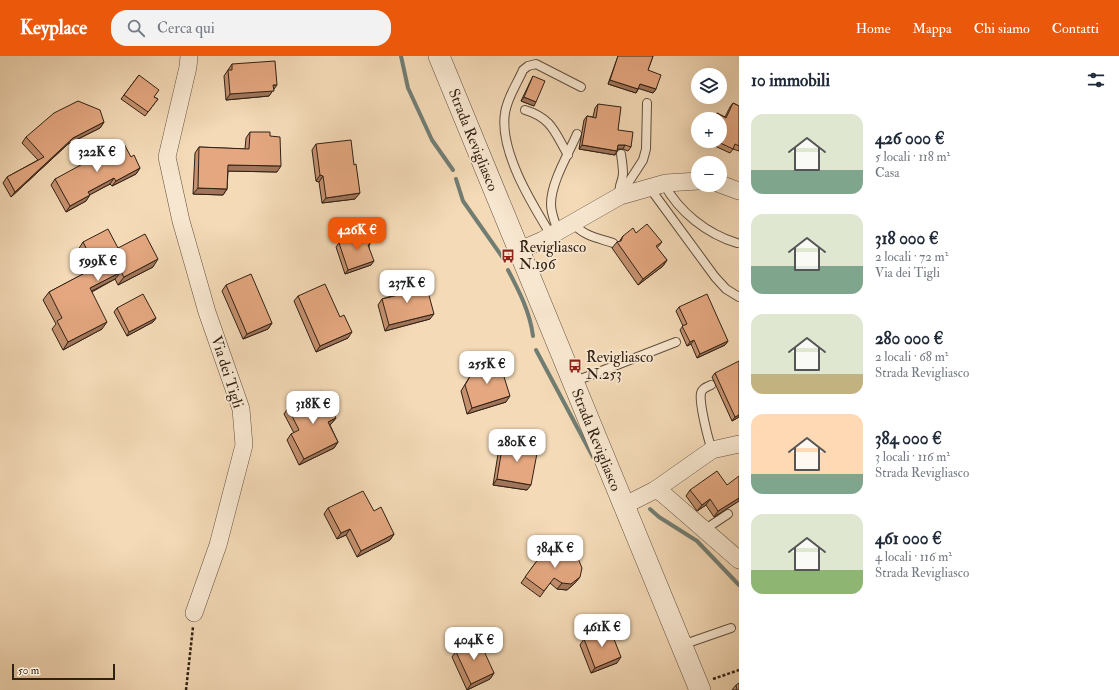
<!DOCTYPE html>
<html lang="it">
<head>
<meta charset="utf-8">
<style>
  :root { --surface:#fff; --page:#f2f2f3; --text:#1f2937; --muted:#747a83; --accent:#ea580c }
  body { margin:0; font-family:"IM FELL Double Pica",serif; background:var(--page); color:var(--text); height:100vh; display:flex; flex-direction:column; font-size:15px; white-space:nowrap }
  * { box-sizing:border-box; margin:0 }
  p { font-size:13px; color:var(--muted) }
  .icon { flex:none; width:22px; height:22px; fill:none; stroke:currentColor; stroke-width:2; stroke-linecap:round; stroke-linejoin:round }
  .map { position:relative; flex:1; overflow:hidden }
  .panel { display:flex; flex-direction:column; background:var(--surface); width:380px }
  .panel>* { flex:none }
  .fabs { position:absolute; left:691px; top:12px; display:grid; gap:8px }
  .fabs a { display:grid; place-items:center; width:36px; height:36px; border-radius:50%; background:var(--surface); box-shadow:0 4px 16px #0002; font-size:20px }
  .scale { position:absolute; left:12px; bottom:10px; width:103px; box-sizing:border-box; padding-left:4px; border:2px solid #302115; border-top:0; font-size:11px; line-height:14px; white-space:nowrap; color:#302115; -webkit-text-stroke:3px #f8e7d0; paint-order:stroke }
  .price { position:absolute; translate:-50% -34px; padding:0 9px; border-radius:8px; background:#fff; color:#222; font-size:13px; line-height:26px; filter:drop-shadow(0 1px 2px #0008) }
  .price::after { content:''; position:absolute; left:50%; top:24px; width:12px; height:9px; margin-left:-6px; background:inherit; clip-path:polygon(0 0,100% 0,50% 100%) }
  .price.on { background:var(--accent); color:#fff }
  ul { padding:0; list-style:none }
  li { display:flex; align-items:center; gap:12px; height:100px; padding:0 12px }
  li span { display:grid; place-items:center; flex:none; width:112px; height:80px; border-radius:12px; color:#555 }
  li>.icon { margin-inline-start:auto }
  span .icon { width:48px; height:48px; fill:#fffc; stroke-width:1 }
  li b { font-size:17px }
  h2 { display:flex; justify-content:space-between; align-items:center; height:48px; padding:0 12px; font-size:17px }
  header { display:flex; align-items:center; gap:24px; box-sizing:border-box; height:56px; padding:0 20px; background:var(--accent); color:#fff }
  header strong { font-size:19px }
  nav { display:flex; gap:22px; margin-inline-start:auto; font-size:14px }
  .search { width:280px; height:36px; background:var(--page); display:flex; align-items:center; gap:10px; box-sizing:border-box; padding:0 14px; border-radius:16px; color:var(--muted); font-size:15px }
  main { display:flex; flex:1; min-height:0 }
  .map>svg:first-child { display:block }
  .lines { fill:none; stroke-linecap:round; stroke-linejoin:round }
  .stream { stroke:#717d73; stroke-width:4 }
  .service-casing { stroke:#614f3e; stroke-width:10 }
  .minor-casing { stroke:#614f3e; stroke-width:18 }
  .tertiary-casing { stroke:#614f3e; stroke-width:22 }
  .path { stroke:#302115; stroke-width:2.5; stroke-dasharray:3 2; stroke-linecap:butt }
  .service { stroke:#f8e7d0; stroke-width:8 }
  .minor { stroke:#f8e7d0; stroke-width:17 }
  .tertiary { stroke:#f8e7d0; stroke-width:21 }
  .wall { fill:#c4906e; stroke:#302115 }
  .shaded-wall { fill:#a0755a; stroke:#302115 }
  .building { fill:#e4a780; stroke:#302115 }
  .labels { text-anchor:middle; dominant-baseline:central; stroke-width:3.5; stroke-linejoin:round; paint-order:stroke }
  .street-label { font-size:15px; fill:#302115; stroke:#f8e7d0 }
  .poi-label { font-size:15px; fill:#302115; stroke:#f8e7d0; text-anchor:start }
</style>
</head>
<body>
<header>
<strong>Keyplace</strong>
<div class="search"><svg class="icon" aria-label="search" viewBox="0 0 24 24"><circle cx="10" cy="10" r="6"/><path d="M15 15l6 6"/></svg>Cerca qui</div>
<nav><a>Home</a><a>Mappa</a><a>Chi siamo</a><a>Contatti</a></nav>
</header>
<main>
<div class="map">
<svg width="739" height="634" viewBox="0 0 739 634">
  <rect width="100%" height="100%" fill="#f4dab7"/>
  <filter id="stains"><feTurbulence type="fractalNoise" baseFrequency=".005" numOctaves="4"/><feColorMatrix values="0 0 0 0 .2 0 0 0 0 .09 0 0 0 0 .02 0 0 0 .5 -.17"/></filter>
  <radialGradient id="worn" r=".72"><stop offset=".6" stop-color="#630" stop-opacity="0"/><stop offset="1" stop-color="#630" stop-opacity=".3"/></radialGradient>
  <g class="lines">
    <g class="stream">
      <path d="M 401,0 L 408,32 L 432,84 L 453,114"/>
      <path d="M 456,123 L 463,145 L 503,202"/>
      <path d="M 508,214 C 519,235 530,256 533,280"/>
      <path d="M 536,294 L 593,401"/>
      <path d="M 650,453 L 659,461 L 697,485 L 739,529"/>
    </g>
    <g class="service-casing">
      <g id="service">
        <path d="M 525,54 C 552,62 555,77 568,99"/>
        <path d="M 664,128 C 679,156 707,178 737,187"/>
        <path d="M 649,131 L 715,221 L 726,233 L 739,241"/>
        <path d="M 621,138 L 643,104 L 646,93 L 647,47"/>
        <path d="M 620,140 C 618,127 622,129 623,118 C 623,111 622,105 621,98"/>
        <path d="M 573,167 C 583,180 598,182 613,187"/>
        <path d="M 558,175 C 555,166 551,158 551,148 C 551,126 569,97 577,78"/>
        <path d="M 551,179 C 532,148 499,95 505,57 C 507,42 517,28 523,14 L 528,10 L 536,8 L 581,31"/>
        <path d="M 573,326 L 676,286"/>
        <path d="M 711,329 C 707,331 702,332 701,337 C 699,347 708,383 712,394"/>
        <path d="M 704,474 L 728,458"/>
        <path d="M 682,589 L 731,572"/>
      </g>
    </g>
    <g class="minor-casing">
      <g id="minor">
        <path d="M 189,0 L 188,11 L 167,101 L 181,165 L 207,256 L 241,353 L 244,389 L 218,489 L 194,557"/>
        <path d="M 720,128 L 739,135"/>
        <path d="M 517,191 L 529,190 L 543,184 L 620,140 L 666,127 L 698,125"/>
        <path d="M 655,434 L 662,437 L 739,504"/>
        <path d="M 623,450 L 655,434 L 712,394 L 739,388"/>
      </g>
    </g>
    <g class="tertiary-casing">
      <path id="tertiary" d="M 439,0 L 700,634"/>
    </g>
    <g class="path">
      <path d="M 713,623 L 739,614"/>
      <path d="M 186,634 L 193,571"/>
    </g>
    <use href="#service" class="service"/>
    <use href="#minor" class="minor"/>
    <use href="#tertiary" class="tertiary"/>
  </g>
  <g class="wall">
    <path d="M 618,0 L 653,0 L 648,14 L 656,33 L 653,37 L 639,32 L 636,37 L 608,28 Z"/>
    <path d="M 232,8 L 273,33 L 269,40 L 226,44 L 224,20 Z"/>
    <path d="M 139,19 L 154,41 L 158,43 L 145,60 L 121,43 Z"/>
    <path d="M 533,20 L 534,50 L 521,45 L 531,24 Z"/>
    <path d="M 733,47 L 739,50 L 739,95 L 733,93 L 730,97 L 704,85 L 720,85 L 720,63 L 713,63 L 717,57 L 725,61 L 730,51 Z"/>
    <path d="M 598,48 L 631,91 L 628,95 L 623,93 L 618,93 L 615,99 L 579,93 L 584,64 L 587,60 L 593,61 L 595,52 Z"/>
    <path d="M 104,66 L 100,72 L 68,88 L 11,141 L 3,127 L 7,121 L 38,104 L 22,87 L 26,81 Z"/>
    <path d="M 250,76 L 277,116 L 228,115 L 227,133 L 223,139 L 193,138 L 195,97 L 199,91 L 245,93 L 246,82 Z"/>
    <path d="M 316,88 L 355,143 L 322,147 L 319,126 L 316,125 L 312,94 Z"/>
    <path d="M 131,101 L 140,112 L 136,118 L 112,130 L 110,128 L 89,139 L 86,145 L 66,156 L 51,129 L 55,123 Z"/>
    <path d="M 636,177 L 662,186 L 657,192 L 667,204 L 663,210 L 638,229 L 612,192 L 617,186 L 619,186 L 623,180 Z"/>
    <path d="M 347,181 L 370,188 L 369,190 L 371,209 L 345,218 L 336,191 L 339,187 L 345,185 Z"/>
    <path d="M 83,186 L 118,192 L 153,211 L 118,229 L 115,223 L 92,236 L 102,273 L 63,294 L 52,273 L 56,268 L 43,244 L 49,236 L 89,215 L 78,194 Z"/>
    <path d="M 395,227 L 410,236 L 430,263 L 385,275 L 378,249 L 382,243 L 392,240 L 391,233 Z"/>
    <path d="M 226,229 L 272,267 L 268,273 L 243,283 L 222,235 Z"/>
    <path d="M 298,240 L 340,261 L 348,282 L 316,296 L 294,245 Z"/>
    <path d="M 679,251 L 728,285 L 725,289 L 697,302 L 691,288 L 687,290 L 680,274 L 683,270 L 676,255 Z"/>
    <path d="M 117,252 L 156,262 L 153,266 L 127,280 L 114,256 Z"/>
    <path d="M 475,312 L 506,346 L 467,358 L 461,335 Z"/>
    <path d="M 715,317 L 739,361 L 732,365 L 712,321 Z"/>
    <path d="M 288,352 L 336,362 L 331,368 L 330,369 L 338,386 L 334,392 L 299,409 L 287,384 L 291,378 L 294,377 L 284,358 Z"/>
    <path d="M 503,386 L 527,434 L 493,429 L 499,392 Z"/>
    <path d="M 690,434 L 739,445 L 714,461 L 706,449 L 697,455 L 686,440 Z"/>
    <path d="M 328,452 L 374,455 L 394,478 L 390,484 L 357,501 L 346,479 L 337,483 L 324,458 Z"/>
    <path d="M 547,491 L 580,521 L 575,527 L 567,534 L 557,533 L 550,527 L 540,541 L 521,527 Z"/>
    <path d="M 584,583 L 617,607 L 591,617 L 580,589 Z"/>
    <path d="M 459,586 L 472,587 L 494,617 L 490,623 L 467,634 L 452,601 L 456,595 L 455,592 Z"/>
    <path d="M 736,629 L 739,634 L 732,634 Z"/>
  </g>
  <g class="shaded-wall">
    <path d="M 610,24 L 638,33 L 636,37 L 608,28 Z"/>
    <path d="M 640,28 L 656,33 L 653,37 L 637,32 Z"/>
    <path d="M 273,29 L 277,29 L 269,40 L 226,44 L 230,38 Z"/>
    <path d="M 524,41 L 536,46 L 534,50 L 521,45 Z"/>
    <path d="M 104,66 L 100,72 L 68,88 L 11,141 L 15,136 L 73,82 Z"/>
    <path d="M 582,89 L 617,95 L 615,99 L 579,93 Z"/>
    <path d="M 618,89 L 625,89 L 623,93 L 616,93 Z"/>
    <path d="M 228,109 L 281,110 L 277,116 L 224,115 Z"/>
    <path d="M 140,112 L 136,118 L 112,130 L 116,125 Z"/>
    <path d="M 320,119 L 323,120 L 319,126 L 316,125 Z"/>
    <path d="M 114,122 L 110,128 L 84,142 L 88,136 Z"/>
    <path d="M 198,132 L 227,133 L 223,139 L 193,138 Z"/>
    <path d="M 360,137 L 355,143 L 322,147 L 326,142 Z"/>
    <path d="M 90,139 L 86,145 L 66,156 L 70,150 Z"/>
    <path d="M 158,203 L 153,211 L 118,229 L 124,221 Z"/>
    <path d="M 667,204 L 663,210 L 638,229 L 643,223 Z"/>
    <path d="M 374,205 L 371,209 L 345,218 L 348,214 Z"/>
    <path d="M 121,216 L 115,223 L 84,239 L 90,232 Z"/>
    <path d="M 434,258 L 430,263 L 385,275 L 389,269 Z"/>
    <path d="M 156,262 L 153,266 L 127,280 L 129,276 Z"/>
    <path d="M 107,266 L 102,273 L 63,294 L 68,286 Z"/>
    <path d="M 272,267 L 268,273 L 243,283 L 247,278 Z"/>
    <path d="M 352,276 L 348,282 L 316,296 L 320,290 Z"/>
    <path d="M 694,284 L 691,288 L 687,290 L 690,286 Z"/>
    <path d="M 728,285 L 725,289 L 697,302 L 700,298 Z"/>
    <path d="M 510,340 L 506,346 L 467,358 L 472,352 Z"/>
    <path d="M 739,359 L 739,361 L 732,365 L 735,361 Z"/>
    <path d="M 336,362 L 331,368 L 324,372 L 328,366 Z"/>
    <path d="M 338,386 L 334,392 L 299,409 L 304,403 Z"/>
    <path d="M 497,423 L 531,429 L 527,434 L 493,429 Z"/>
    <path d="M 739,442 L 739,445 L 714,461 L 718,455 Z"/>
    <path d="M 710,443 L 706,449 L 697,455 L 702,449 Z"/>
    <path d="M 350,473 L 346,479 L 337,483 L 341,477 Z"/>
    <path d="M 394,478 L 390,484 L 357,501 L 361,495 Z"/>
    <path d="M 580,521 L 575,527 L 567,534 L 557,533 L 562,527 Z"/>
    <path d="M 621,601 L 617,607 L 591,617 L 595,612 Z"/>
    <path d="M 494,617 L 490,623 L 467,634 L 471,628 Z"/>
  </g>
  <g class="building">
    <path d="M 618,0 L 653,0 L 648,14 L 661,19 L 656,33 L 640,28 L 638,33 L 610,24 Z"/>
    <path d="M 275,5 L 277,29 L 273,29 L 274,35 L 230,38 L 228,14 L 232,14 L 232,8 Z"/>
    <path d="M 139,19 L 159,34 L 154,41 L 158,43 L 148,56 L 124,39 Z"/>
    <path d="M 533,20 L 545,25 L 536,46 L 524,41 Z"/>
    <path d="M 78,45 L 100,54 L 104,66 L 73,82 L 15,136 L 7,121 L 44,101 L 26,81 L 54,57 Z"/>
    <path d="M 733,47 L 739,50 L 739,90 L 735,88 L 733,93 L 716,85 L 720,85 L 720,63 L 714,63 L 717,57 L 726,62 Z"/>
    <path d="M 598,48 L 621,51 L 618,74 L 633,76 L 631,91 L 625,89 L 618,89 L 617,95 L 582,89 L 587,60 L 596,62 Z"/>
    <path d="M 250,76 L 270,76 L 270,80 L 280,81 L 281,110 L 228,109 L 227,133 L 198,132 L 199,91 L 249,93 Z"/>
    <path d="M 351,84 L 354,109 L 356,108 L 360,137 L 326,142 L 323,120 L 320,119 L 316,88 Z"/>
    <path d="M 123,86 L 131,101 L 134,99 L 140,112 L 116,125 L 114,122 L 88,136 L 90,139 L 70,150 L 55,123 Z"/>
    <path d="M 647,168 L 662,186 L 656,190 L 667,204 L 643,223 L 617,186 L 621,185 L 623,180 L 633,172 L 636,177 Z"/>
    <path d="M 108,173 L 118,192 L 145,178 L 158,203 L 124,221 L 121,216 L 90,232 L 107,266 L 68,286 L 57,265 L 62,262 L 49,236 L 96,211 L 83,186 Z"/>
    <path d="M 366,175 L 370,188 L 368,189 L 374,205 L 348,214 L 339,187 L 348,184 L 347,181 Z"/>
    <path d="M 251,218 L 272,267 L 247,278 L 226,229 Z"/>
    <path d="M 407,224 L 410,236 L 427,232 L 434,258 L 389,269 L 382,243 L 398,239 L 395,227 Z"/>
    <path d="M 325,228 L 340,261 L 344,259 L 352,276 L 320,290 L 298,240 Z"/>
    <path d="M 143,238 L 156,262 L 129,276 L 117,252 Z"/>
    <path d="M 707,238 L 728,285 L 700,298 L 694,284 L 690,286 L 682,270 L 687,268 L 679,251 Z"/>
    <path d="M 499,305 L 510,340 L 472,352 L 465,329 L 475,312 Z"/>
    <path d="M 739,305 L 739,359 L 735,361 L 715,317 Z"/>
    <path d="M 322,335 L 336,362 L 328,366 L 338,386 L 304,403 L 291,378 L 299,374 L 288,352 Z"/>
    <path d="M 503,386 L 538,392 L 531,429 L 497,423 Z"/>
    <path d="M 717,415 L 727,429 L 739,420 L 739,442 L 718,455 L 710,443 L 702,449 L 690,434 Z"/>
    <path d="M 363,435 L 374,455 L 381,451 L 394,478 L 361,495 L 350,473 L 341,477 L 328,452 Z"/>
    <path d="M 547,491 L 558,499 L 567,495 L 577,500 L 582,512 L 580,521 L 571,528 L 562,527 L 554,522 L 544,535 L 525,521 Z"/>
    <path d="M 610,573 L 621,601 L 595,612 L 584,583 Z"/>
    <path d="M 469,581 L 472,587 L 479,584 L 494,617 L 471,628 L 456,596 L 462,593 L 459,586 Z"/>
    <path d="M 739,627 L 739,634 L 737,634 L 736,629 Z"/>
  </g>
  <defs>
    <g id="bus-bare" transform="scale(1.08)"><path d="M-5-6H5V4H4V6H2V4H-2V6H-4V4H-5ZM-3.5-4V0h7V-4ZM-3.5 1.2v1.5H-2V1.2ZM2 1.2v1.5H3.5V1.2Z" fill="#8f2418" stroke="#f8e7d0" stroke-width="2.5" paint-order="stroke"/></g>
  </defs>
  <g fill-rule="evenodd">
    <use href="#bus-bare" x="508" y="200"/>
    <use href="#bus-bare" x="575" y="310"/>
  </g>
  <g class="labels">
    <g class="street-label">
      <text transform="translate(473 84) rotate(68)">Strada Revigliasco</text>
      <text transform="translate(227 316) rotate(72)">Via dei Tigli</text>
      <text transform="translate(596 384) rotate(68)">Strada Revigliasco</text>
    </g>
    <g class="poi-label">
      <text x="519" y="191">Revigliasco<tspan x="519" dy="17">N.196</tspan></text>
      <text x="586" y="301">Revigliasco<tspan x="586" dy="17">N.253</tspan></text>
    </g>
  </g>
  <rect width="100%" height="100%" filter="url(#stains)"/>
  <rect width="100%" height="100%" fill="url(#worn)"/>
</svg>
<div class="fabs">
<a><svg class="icon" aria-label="layers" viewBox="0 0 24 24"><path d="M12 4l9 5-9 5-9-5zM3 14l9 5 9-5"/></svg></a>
<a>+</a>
<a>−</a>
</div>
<div class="scale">50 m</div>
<b class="price" style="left:97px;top:117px">322K €</b>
<b class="price on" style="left:357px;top:195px">426K €</b>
<b class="price" style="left:98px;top:226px">599K €</b>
<b class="price" style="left:407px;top:248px">237K €</b>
<b class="price" style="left:487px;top:329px">255K €</b>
<b class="price" style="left:313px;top:369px">318K €</b>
<b class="price" style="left:517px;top:407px">280K €</b>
<b class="price" style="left:555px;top:513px">384K €</b>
<b class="price" style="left:602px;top:592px">461K €</b>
<b class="price" style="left:474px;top:605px">404K €</b>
</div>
<section class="panel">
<h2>10 immobili<svg class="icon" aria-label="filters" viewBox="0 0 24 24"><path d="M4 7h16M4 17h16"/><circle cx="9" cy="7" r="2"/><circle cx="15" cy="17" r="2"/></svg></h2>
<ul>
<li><span style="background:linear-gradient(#dfe7d0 70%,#7fa58c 0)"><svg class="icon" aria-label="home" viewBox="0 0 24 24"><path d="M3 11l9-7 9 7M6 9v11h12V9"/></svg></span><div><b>426 000 €</b><p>5 locali · 118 m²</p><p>Casa</p></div></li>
<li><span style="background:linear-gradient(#dfe7d0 65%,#7fa58c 0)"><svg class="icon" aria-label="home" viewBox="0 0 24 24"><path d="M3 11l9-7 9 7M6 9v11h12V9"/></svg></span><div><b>318 000 €</b><p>2 locali · 72 m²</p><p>Via dei Tigli</p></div></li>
<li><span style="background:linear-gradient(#dfe7d0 75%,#c2b280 0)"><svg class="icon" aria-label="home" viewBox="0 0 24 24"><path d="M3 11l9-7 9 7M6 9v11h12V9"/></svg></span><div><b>280 000 €</b><p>2 locali · 68 m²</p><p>Strada Revigliasco</p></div></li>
<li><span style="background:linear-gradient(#ffd9b3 75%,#7fa58c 0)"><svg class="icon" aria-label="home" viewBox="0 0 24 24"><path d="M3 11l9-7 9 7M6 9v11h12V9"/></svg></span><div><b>384 000 €</b><p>3 locali · 116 m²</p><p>Strada Revigliasco</p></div></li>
<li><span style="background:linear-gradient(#dfe7d0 70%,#8fb573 0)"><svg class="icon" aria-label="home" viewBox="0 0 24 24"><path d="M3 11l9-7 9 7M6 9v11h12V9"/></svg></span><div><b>461 000 €</b><p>4 locali · 116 m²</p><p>Strada Revigliasco</p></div></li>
</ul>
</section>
</main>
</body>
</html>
